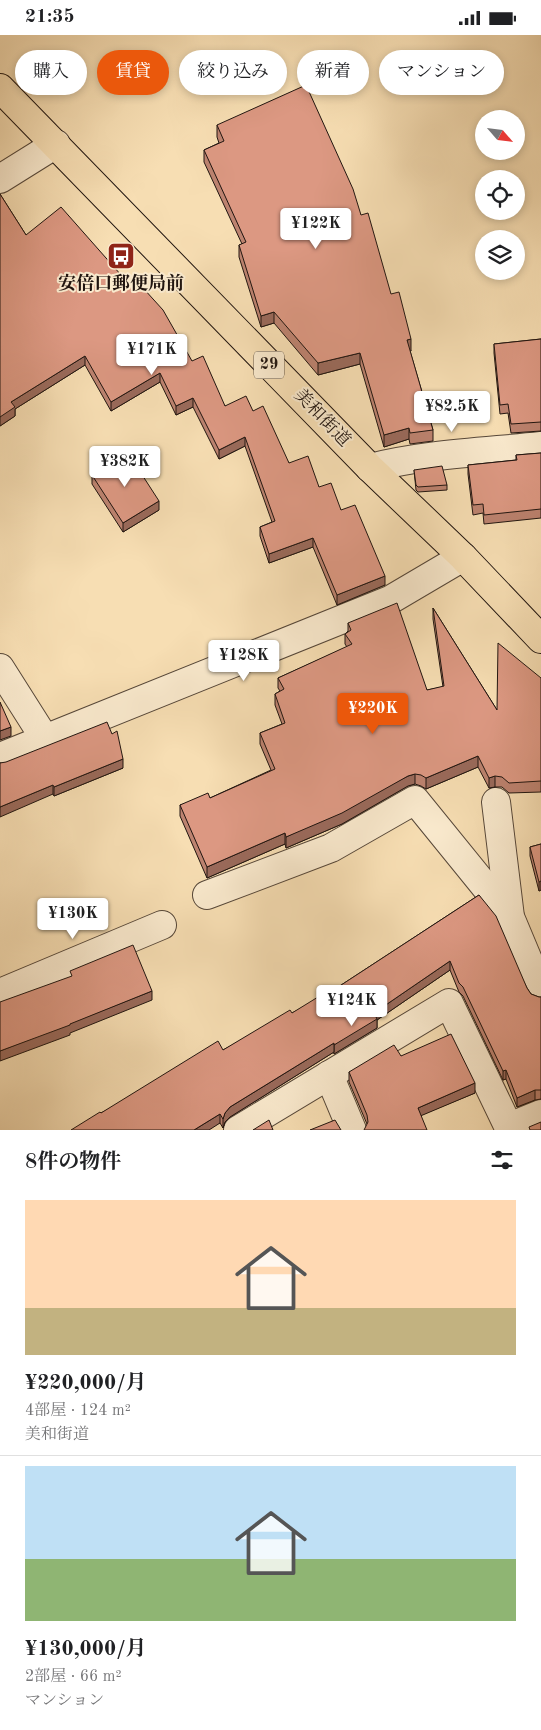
<!DOCTYPE html>
<html lang="ja">
<head>
<meta charset="utf-8">
<style>
  :root { --surface:#fff; --page:#f6f6f6; --text:#202124; --muted:#757577; --line:#e0e0e0; --accent:#ea580c }
  body { margin:0; font-family:"Old Standard TT","Noto Serif JP",serif; background:var(--page); color:var(--text); height:100vh; display:flex; flex-direction:column; font-size:19px; white-space:nowrap }
  * { box-sizing:border-box; margin:0 }
  p { font-size:16px; color:var(--muted) }
  .icon { flex:none; width:28px; height:28px; fill:none; stroke:currentColor; stroke-width:2; stroke-linecap:round; stroke-linejoin:round }
  .map { position:relative; height:1095px; overflow:hidden }
  .panel { display:flex; flex-direction:column; background:var(--surface); flex:1 }
  .panel>* { flex:none }
  .banner { position:absolute; left:15px; top:15px; width:511px; height:45px; display:flex; gap:10px }
  .needle { width:32px; rotate:118deg }
  .controls { position:absolute; left:475px; top:75px; display:grid; gap:10px }
  .controls a { display:grid; place-items:center; width:50px; height:50px; border-radius:50%; background:var(--surface); box-shadow:0 2px 8px #0003; font-size:25px }
  .price { position:absolute; translate:-50% -42px; padding:0 11px; border-radius:5px; background:#fff; color:#222; font-size:16px; line-height:32px; filter:drop-shadow(0 1px 2px #0008) }
  .price::after { content:''; position:absolute; left:50%; top:30px; width:15px; height:11px; margin-left:-8px; background:inherit; clip-path:polygon(0 0,100% 0,50% 100%) }
  .price.on { background:var(--accent); color:#fff }
  ul { padding:0; list-style:none }
  li { display:grid; align-content:center; gap:10px; height:265px; padding:0 25px }
  li+li { border-top:1px solid var(--line) }
  li span { display:grid; place-items:center; height:155px; border-radius:0px; color:#555 }
  li>.icon { margin-inline-start:auto }
  span .icon { width:90px; height:90px; fill:#fffc; stroke-width:1 }
  li b { font-size:21px }
  h2 { display:flex; justify-content:space-between; align-items:center; height:60px; padding:0 25px; font-size:21px }
  .chip { padding:0 18px; border-radius:22px; background:var(--surface); box-shadow:0 2px 8px #0003; font-size:18px; line-height:45px }
  .chip.on { background:var(--accent); color:#fff }
  .status { display:flex; justify-content:space-between; align-items:center; height:35px; padding:0 25px; background:var(--surface); direction:ltr }
  .status svg { height:14px; fill:currentColor }
  .map>svg:first-child { display:block }
  .lines { fill:none; stroke-linecap:round; stroke-linejoin:round }
  .minor-casing { stroke:#564739; stroke-width:30 }
  .primary-casing { stroke:#201510; stroke-width:30 }
  .minor { stroke:#faeace; stroke-width:28 }
  .primary { stroke:#f7deb3; stroke-width:28 }
  .wall { fill:#bd8370; stroke:#201510 }
  .shaded-wall { fill:#9a6a5b; stroke:#201510 }
  .building { fill:#dc9882; stroke:#201510 }
  .labels { text-anchor:middle; dominant-baseline:central; stroke-width:4; stroke-linejoin:round; paint-order:stroke }
  .shield { fill:#faeace; stroke:#615549; stroke-width:1 }
  .shield-label { font-size:16px; font-weight:bold; fill:#201510 }
  .poi-label { font-size:18px; font-weight:bold; fill:#201510; stroke:#faeace }
  .street-label { font-size:18px; fill:#201510; stroke:#faeace }
</style>
</head>
<body>
<div class="status"><b>21:35</b><svg viewBox="0 0 49 12"><path d="M0 12V9h3v3zM5 12V6h3v6zM10 12V3h3v9zM15 12V0h3v12zM26 1h20v11H26zM47 4h2v5h-2z"/></svg></div>
<div class="map">
<svg width="541" height="1095" viewBox="0 0 541 1095">
  <rect width="100%" height="100%" fill="#f7deb3"/>
  <filter id="stains"><feTurbulence type="fractalNoise" baseFrequency=".004" numOctaves="4"/><feColorMatrix values="0 0 0 0 .2 0 0 0 0 .09 0 0 0 0 .02 0 0 0 .5 -.17"/></filter>
  <radialGradient id="worn" r=".72"><stop offset=".6" stop-color="#630" stop-opacity="0"/><stop offset="1" stop-color="#630" stop-opacity=".3"/></radialGradient>
  <g class="lines">
    <g class="minor-casing">
      <g id="minor">
        <path d="M 0,144 L 56,109"/>
        <path d="M 370,433 C 426,419 484,417 541,411"/>
        <path d="M 0,633 L 45,704"/>
        <path d="M 0,722 L 390,565 L 463,522"/>
        <path d="M 496,767 L 510,882 L 541,956"/>
        <path d="M 207,860 L 331,813 L 415,765 L 510,882"/>
        <path d="M 0,958 L 162,890"/>
        <path d="M 329,1040 L 352,1095"/>
        <path d="M 509,1092 L 541,1079"/>
        <path d="M 238,1095 L 449,968 L 510,1095"/>
      </g>
    </g>
    <g class="primary-casing">
      <path id="primary" d="M 0,53 L 370,433 L 463,522 L 541,604"/>
    </g>
    <use href="#minor" class="minor"/>
    <use href="#primary" class="primary"/>
  </g>
  <g class="wall">
    <path d="M 217,90 L 361,180 L 411,316 L 410,316 L 433,395 L 433,406 L 410,409 L 409,404 L 384,412 L 360,329 L 318,340 L 274,288 L 261,292 L 239,222 L 239,210 L 242,209 L 204,127 L 204,115 L 219,108 L 217,102 Z"/>
    <path d="M 0,159 L 26,200 L 192,326 L 225,371 L 253,376 L 289,428 L 319,452 L 341,475 L 385,550 L 337,570 L 313,512 L 269,528 L 260,501 L 260,492 L 272,487 L 245,411 L 219,424 L 193,372 L 176,380 L 160,347 L 111,376 L 85,330 L 15,374 L 15,381 L 0,391 Z"/>
    <path d="M 541,304 L 541,396 L 511,398 L 508,378 L 500,379 L 494,318 L 494,309 Z"/>
    <path d="M 541,418 L 541,483 L 484,489 L 483,478 L 473,480 L 468,439 L 468,430 L 516,425 L 516,420 Z"/>
    <path d="M 414,435 L 447,450 L 447,455 L 418,457 L 416,455 Z"/>
    <path d="M 92,440 L 159,475 L 123,497 L 92,449 Z"/>
    <path d="M 433,573 L 497,675 L 541,643 L 541,757 L 509,758 L 502,752 L 495,752 L 489,753 L 478,732 L 426,754 L 421,751 L 415,749 L 408,751 L 342,789 L 286,813 L 285,809 L 207,843 L 180,781 L 180,770 L 210,763 L 271,735 L 260,709 L 260,698 L 282,689 L 275,670 L 275,659 L 280,656 L 278,653 L 278,643 L 347,612 L 345,609 L 345,599 L 348,596 L 348,588 L 427,655 L 443,652 L 433,584 Z"/>
    <path d="M 0,728 L 123,733 L 54,761 L 53,759 Z"/>
    <path d="M 541,809 L 541,855 L 539,856 L 530,821 L 530,812 Z"/>
    <path d="M 479,860 L 527,953 L 531,959 L 539,962 L 541,962 L 541,1064 L 535,1065 L 517,1072 L 506,1044 L 503,1045 L 463,961 L 459,957 L 450,935 L 377,985 L 377,993 L 334,1019 L 334,1017 L 230,1082 L 225,1087 L 223,1093 L 220,1088 L 101,1078 L 223,1015 L 292,978 L 332,956 Z"/>
    <path d="M 401,1021 L 475,1058 L 421,1080 L 367,1089 L 349,1047 L 349,1037 Z"/>
  </g>
  <g class="shaded-wall">
    <path d="M 274,277 L 274,288 L 261,292 L 261,281 Z"/>
    <path d="M 411,304 L 411,316 L 407,317 L 407,305 Z"/>
    <path d="M 360,318 L 360,329 L 318,340 L 318,328 Z"/>
    <path d="M 85,321 L 85,330 L 15,374 L 15,381 L 0,391 L 0,382 L 11,367 Z"/>
    <path d="M 160,338 L 160,347 L 111,376 L 111,367 Z"/>
    <path d="M 193,363 L 193,372 L 176,380 L 176,371 Z"/>
    <path d="M 409,393 L 409,404 L 384,412 L 384,400 Z"/>
    <path d="M 245,402 L 245,411 L 219,424 L 219,415 Z"/>
    <path d="M 159,466 L 159,475 L 123,497 L 123,488 Z"/>
    <path d="M 313,503 L 313,512 L 269,528 L 269,519 Z"/>
    <path d="M 385,541 L 385,550 L 337,570 L 337,560 Z"/>
    <path d="M 11,692 L 11,701 L 0,705 L 0,696 Z"/>
    <path d="M 478,721 L 478,732 L 426,754 L 426,743 Z"/>
    <path d="M 123,724 L 123,733 L 54,761 L 54,752 Z"/>
    <path d="M 415,739 L 415,749 L 408,751 L 342,789 L 286,813 L 286,802 L 408,741 Z"/>
    <path d="M 495,741 L 495,752 L 489,753 L 489,743 Z"/>
    <path d="M 53,750 L 53,759 L 0,782 L 0,772 Z"/>
    <path d="M 285,798 L 285,809 L 207,843 L 207,832 Z"/>
    <path d="M 541,846 L 541,855 L 539,856 L 539,847 Z"/>
    <path d="M 450,926 L 450,935 L 377,985 L 377,993 L 334,1019 L 334,1010 L 374,978 Z"/>
    <path d="M 152,956 L 152,965 L 70,998 L 70,1000 L 0,1026 L 0,1016 Z"/>
    <path d="M 334,1008 L 334,1017 L 230,1082 L 225,1087 L 223,1093 L 223,1084 L 225,1078 L 230,1072 Z"/>
    <path d="M 506,1035 L 506,1044 L 503,1045 L 503,1036 Z"/>
    <path d="M 475,1048 L 475,1058 L 418,1082 L 418,1073 Z"/>
    <path d="M 535,1055 L 535,1065 L 517,1072 L 517,1063 Z"/>
    <path d="M 220,1079 L 220,1088 L 209,1095 L 194,1095 Z"/>
  </g>
  <g class="building">
    <path d="M 306,50 L 353,154 L 361,180 L 368,178 L 391,259 L 399,257 L 411,304 L 407,305 L 433,395 L 410,398 L 409,393 L 384,400 L 360,318 L 318,328 L 274,277 L 261,281 L 239,210 L 246,207 L 204,115 L 224,106 L 217,90 Z"/>
    <path d="M 0,159 L 26,200 L 61,172 L 129,249 L 134,243 L 163,275 L 192,326 L 203,321 L 225,371 L 246,361 L 253,376 L 263,371 L 289,428 L 308,421 L 319,452 L 331,448 L 341,475 L 355,470 L 385,541 L 337,560 L 313,503 L 269,519 L 260,492 L 275,486 L 245,402 L 219,415 L 193,363 L 176,371 L 160,338 L 111,367 L 85,321 L 11,367 L 15,372 L 0,382 Z"/>
    <path d="M 541,304 L 541,387 L 511,389 L 508,369 L 500,370 L 494,309 Z"/>
    <path d="M 128,418 L 159,466 L 123,488 L 92,440 Z"/>
    <path d="M 541,418 L 541,474 L 484,480 L 483,469 L 473,470 L 468,430 L 517,425 L 516,420 Z"/>
    <path d="M 442,431 L 447,450 L 418,452 L 416,450 L 414,435 Z"/>
    <path d="M 397,568 L 427,655 L 444,651 L 433,573 L 497,675 L 498,608 L 541,643 L 541,746 L 509,748 L 502,742 L 495,741 L 489,743 L 478,721 L 426,743 L 421,740 L 415,739 L 408,741 L 342,778 L 286,802 L 285,798 L 207,832 L 180,770 L 208,758 L 210,763 L 275,734 L 260,698 L 285,688 L 275,659 L 284,654 L 278,643 L 352,609 L 345,599 L 351,595 L 348,588 Z"/>
    <path d="M 0,667 L 11,692 L 0,696 Z"/>
    <path d="M 107,687 L 112,699 L 117,696 L 123,724 L 54,752 L 53,750 L 0,772 L 0,728 L 6,727 Z"/>
    <path d="M 541,809 L 541,846 L 539,847 L 530,812 Z"/>
    <path d="M 479,860 L 496,881 L 527,953 L 531,959 L 539,962 L 541,962 L 541,1055 L 535,1055 L 517,1063 L 506,1035 L 503,1036 L 463,952 L 459,948 L 450,926 L 374,978 L 377,984 L 334,1010 L 334,1008 L 230,1072 L 225,1078 L 223,1084 L 220,1079 L 194,1095 L 71,1095 L 100,1077 L 101,1078 L 218,1006 L 223,1015 L 290,975 L 292,978 L 331,954 L 332,956 Z"/>
    <path d="M 133,910 L 152,956 L 70,989 L 70,990 L 0,1016 L 0,967 L 72,941 L 70,936 Z"/>
    <path d="M 451,999 L 475,1048 L 418,1073 L 427,1095 L 364,1095 L 368,1087 L 367,1080 L 349,1037 L 394,1010 L 401,1021 Z"/>
    <path d="M 269,1085 L 273,1095 L 253,1095 Z"/>
    <path d="M 335,1085 L 341,1095 L 310,1095 Z"/>
    <path d="M 541,1087 L 541,1095 L 530,1095 L 529,1092 Z"/>
  </g>
  <defs>
    <g id="bus-square" transform="scale(1.4375)"><rect x="-9" y="-9" width="18" height="18" rx="4" fill="#8f2418" stroke="#faeace"/><path d="M-5-6H5V4H4V6H2V4H-2V6H-4V4H-5ZM-3.5-4V0h7V-4ZM-3.5 1.2v1.5H-2V1.2ZM2 1.2v1.5H3.5V1.2Z" fill="#fff"/></g>
  </defs>
  <g fill-rule="evenodd">
    <use href="#bus-square" x="121" y="221"/>
  </g>
  <g class="labels">
    <rect class="shield" x="254" y="316.5" width="30" height="27" rx="4"/>
    <g class="shield-label">
      <text x="269" y="330">29</text>
    </g>
    <g class="poi-label">
      <text x="121" y="249">安倍口郵便局前</text>
    </g>
    <g class="street-label">
      <text transform="translate(322 383) rotate(46)">美和街道</text>
    </g>
  </g>
  <rect width="100%" height="100%" filter="url(#stains)"/>
  <rect width="100%" height="100%" fill="url(#worn)"/>
</svg>
<div class="controls">
<a><svg class="needle" viewBox="-14 -14 28 28"><path d="M0-13l5 13h-10z" fill="#e53935"/><path d="M0 13l5-13h-10z" fill="#757577"/></svg></a>
<a><svg class="icon" aria-label="locate" viewBox="0 0 24 24"><circle cx="12" cy="12" r="6"/><path d="M12 2v4M12 18v4M2 12h4M18 12h4"/></svg></a>
<a><svg class="icon" aria-label="layers" viewBox="0 0 24 24"><path d="M12 4l9 5-9 5-9-5zM3 14l9 5 9-5"/></svg></a>
</div>
<b class="price" style="left:316px;top:215px">¥122K</b>
<b class="price" style="left:152px;top:341px">¥171K</b>
<b class="price" style="left:452px;top:398px">¥82.5K</b>
<b class="price" style="left:125px;top:453px">¥382K</b>
<b class="price" style="left:244px;top:647px">¥128K</b>
<b class="price on" style="left:373px;top:700px">¥220K</b>
<b class="price" style="left:73px;top:905px">¥130K</b>
<b class="price" style="left:352px;top:992px">¥124K</b>
<div class="banner">
<a class="chip">購入</a>
<a class="chip on">賃貸</a>
<a class="chip">絞り込み</a>
<a class="chip">新着</a>
<a class="chip">マンション</a>
</div>
</div>
<section class="panel">
<h2>8件の物件<svg class="icon" aria-label="filters" viewBox="0 0 24 24"><path d="M4 7h16M4 17h16"/><circle cx="9" cy="7" r="2"/><circle cx="15" cy="17" r="2"/></svg></h2>
<ul>
<li><span style="background:linear-gradient(#ffd9b3 70%,#c2b280 0)"><svg class="icon" aria-label="home" viewBox="0 0 24 24"><path d="M3 11l9-7 9 7M6 9v11h12V9"/></svg></span><div><b>¥220,000/月</b><p>4部屋 · 124 m²</p><p>美和街道</p></div></li>
<li><span style="background:linear-gradient(#bfe0f5 60%,#8fb573 0)"><svg class="icon" aria-label="home" viewBox="0 0 24 24"><path d="M3 11l9-7 9 7M6 9v11h12V9"/></svg></span><div><b>¥130,000/月</b><p>2部屋 · 66 m²</p><p>マンション</p></div></li>
</ul>
</section>
</body>
</html>
